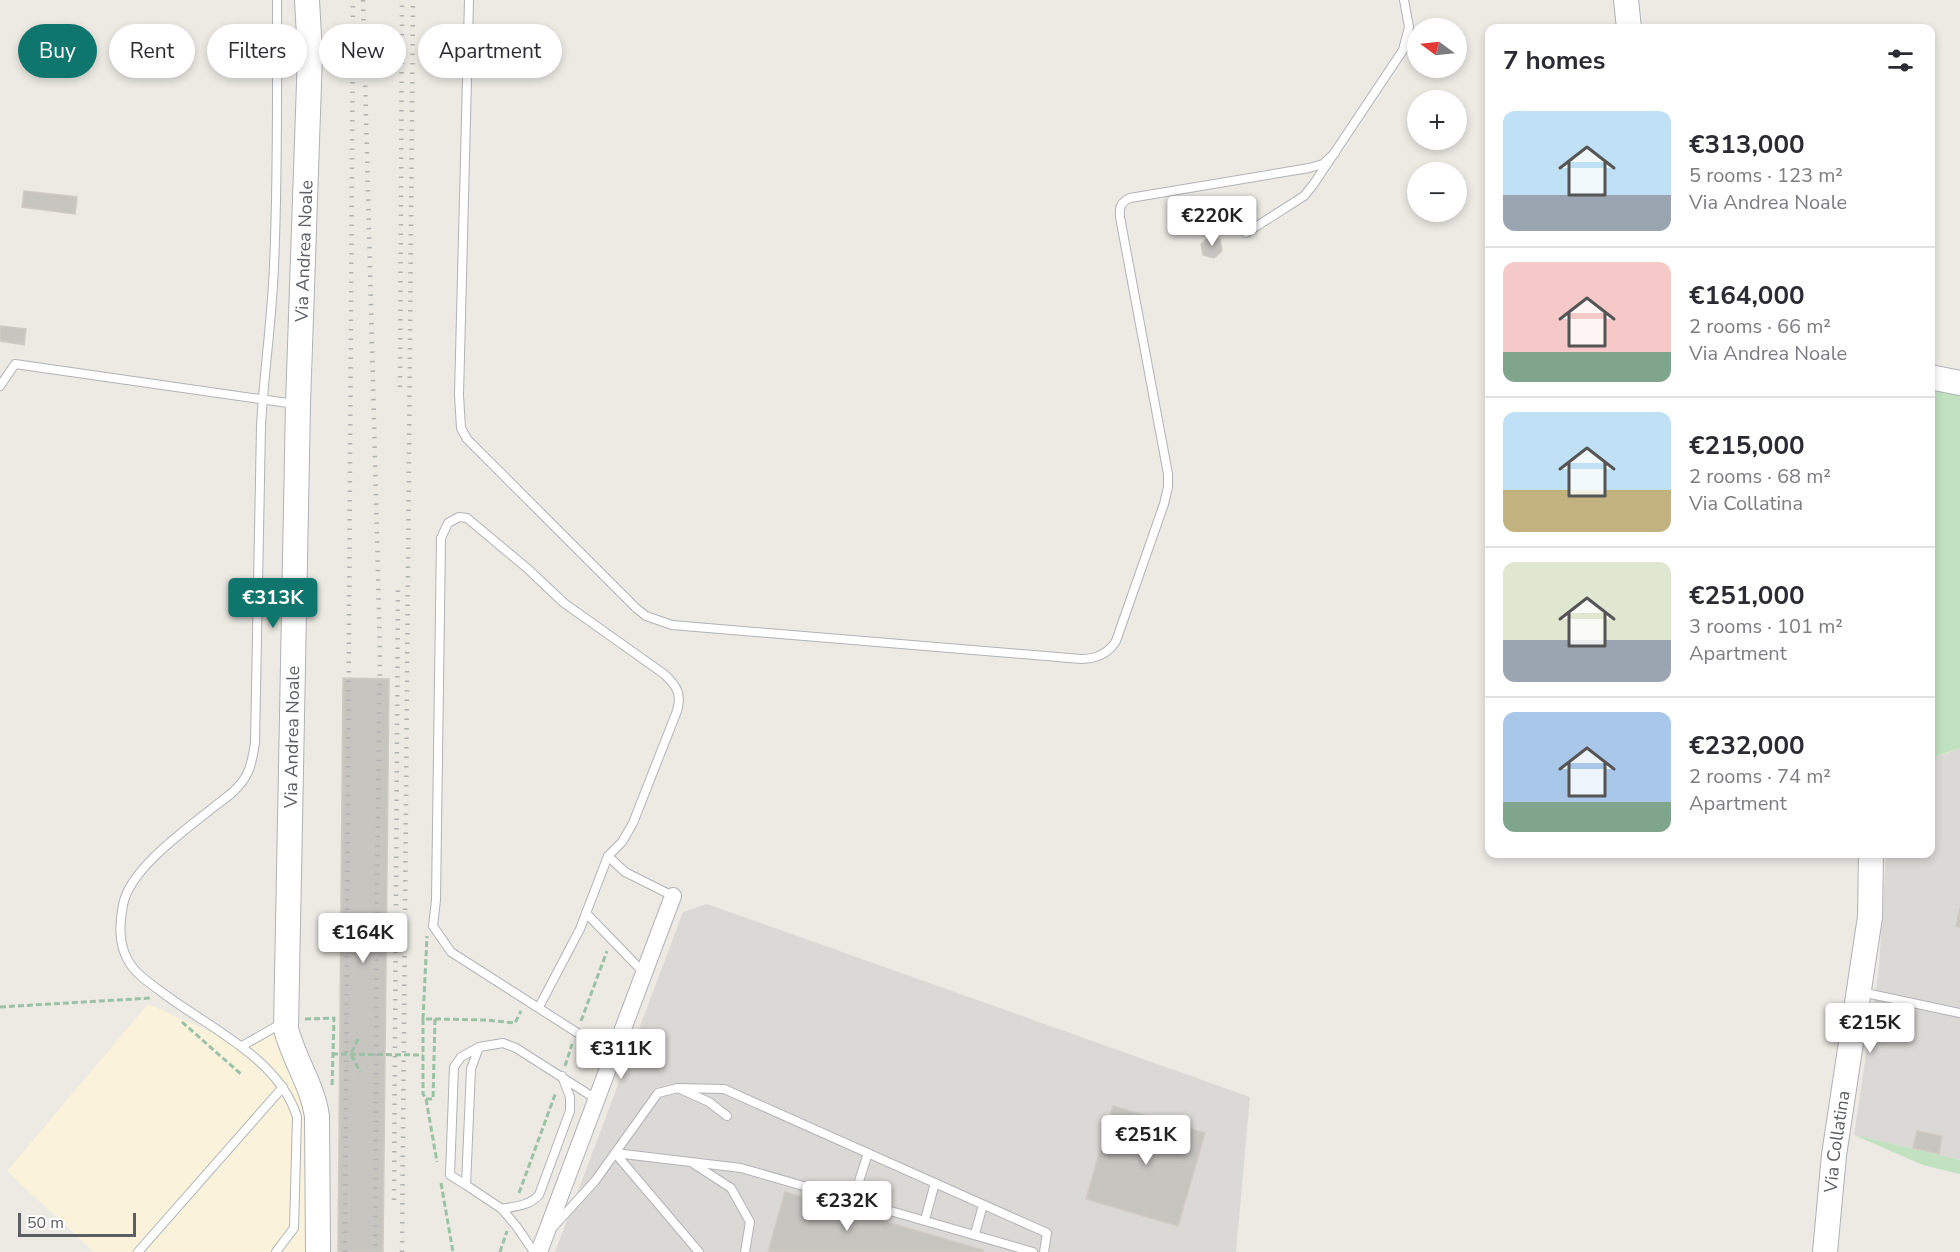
<!DOCTYPE html>
<html lang="en">
<head>
<meta charset="utf-8">
<style>
  :root { --surface:#fff; --page:#f2f2f3; --text:#2b2b33; --muted:#7c7c81; --line:#e1e1e2; --accent:#0f766e }
  body { margin:0; font-family:"Nunito Sans",sans-serif; background:var(--page); color:var(--text); height:100vh; display:flex; flex-direction:column; font-size:22px; white-space:nowrap }
  * { box-sizing:border-box; margin:0 }
  p { font-size:20px; color:var(--muted) }
  .icon { flex:none; width:33px; height:33px; fill:none; stroke:currentColor; stroke-width:2; stroke-linecap:round; stroke-linejoin:round }
  .map { position:relative; flex:1; overflow:hidden }
  .side { position:absolute; left:1485px; top:24px; width:450px; height:834px; display:flex; flex-direction:column; background:var(--surface); border-radius:12px; box-shadow:0 3px 9px #0003 }
  .side>* { flex:none }
  .top-card { position:absolute; left:18px; top:24px; width:570px; height:54px; display:flex; gap:12px }
  .needle { width:39px; rotate:285deg }
  .fabs { position:absolute; left:1407px; top:18px; display:grid; gap:12px }
  .fabs a { display:grid; place-items:center; width:60px; height:60px; border-radius:50%; background:var(--surface); box-shadow:0 3px 9px #0003; font-size:30px }
  .scale { position:absolute; left:18px; bottom:15px; width:118px; box-sizing:border-box; padding-left:6px; border:3px solid #5b5e62; border-top:0; font-size:16px; line-height:21px; white-space:nowrap; color:#5b5e62; -webkit-text-stroke:4px #fff; paint-order:stroke }
  .price { position:absolute; translate:-50% -51px; padding:0 14px; border-radius:6px; background:#fff; color:#222; font-size:20px; line-height:39px; filter:drop-shadow(0 2px 3px #0008) }
  .price::after { content:''; position:absolute; left:50%; top:36px; width:18px; height:14px; margin-left:-9px; background:inherit; clip-path:polygon(0 0,100% 0,50% 100%) }
  .price.current { background:var(--accent); color:#fff }
  ul { padding:0; list-style:none }
  li { display:flex; align-items:center; gap:18px; height:150px; padding:0 18px }
  li+li { border-top:2px solid var(--line) }
  li span { display:grid; place-items:center; flex:none; width:168px; height:120px; border-radius:12px; color:#555 }
  li>.icon { margin-inline-start:auto }
  span .icon { width:72px; height:72px; fill:#fffc; stroke-width:1 }
  li b { font-size:26px }
  h2 { display:flex; justify-content:space-between; align-items:center; height:72px; padding:0 18px; font-size:26px }
  .pill { padding:0 21px; border-radius:27px; background:var(--surface); box-shadow:0 3px 9px #0003; font-size:21px; line-height:54px }
  .pill.current { background:var(--accent); color:#fff }
  .map>svg:first-child { display:block }
  .commercial { fill:#faf2da }
  .industrial { fill:#dbd9d5 }
  .green { fill:#c2e1c1 }
  .building { fill:#c7c5c0; stroke:#d0cbc2; stroke-width:1.5 }
  .lines { fill:none; stroke-linecap:round; stroke-linejoin:round }
  .lane-casing { stroke:#b0b3b7; stroke-width:10 }
  .street-casing { stroke:#b0b3b7; stroke-width:18 }
  .secondary-casing { stroke:#afb2b6; stroke-width:26 }
  .path { stroke:#9cc1a6; stroke-width:3; stroke-dasharray:6 3; stroke-linecap:butt }
  .lane { stroke:#fff; stroke-width:8 }
  .street { stroke:#fff; stroke-width:16 }
  .secondary { stroke:#fff; stroke-width:24 }
  .rail { stroke:#b1b2b2; stroke-width:4.5; stroke-dasharray:1.5 8; stroke-linecap:butt }
  .path-bridge { stroke:#9cc1a6; stroke-width:3; stroke-dasharray:6 3; stroke-linecap:butt }
  .labels { text-anchor:middle; dominant-baseline:central; stroke-width:5; stroke-linejoin:round; paint-order:stroke }
  .street-label { font-size:18px; fill:#5b5e62; stroke:#fff }
</style>
</head>
<body>
<div class="map">
<svg width="1960" height="1252" viewBox="0 0 1960 1252">
  <rect width="100%" height="100%" fill="#eceae3"/>
  <path class="commercial" d="M 148,1004 L 242,1046 L 287,1020 L 314,1096 L 318,1252 L 94,1252 L 7,1171 Z"/>
  <g class="industrial">
    <path d="M 1960,748 L 1960,1160 L 1854,1135 L 1879,968 L 1886,854 L 1930,854 L 1931,759 Z"/>
    <path d="M 707,904 L 1250,1097 L 1236,1252 L 555,1252 L 683,912 Z"/>
  </g>
  <g class="green">
    <path d="M 1931,387 L 1960,391 L 1960,748 L 1931,758 Z"/>
    <path d="M 1854,1135 L 1960,1160 L 1960,1174 L 1923,1165 Z"/>
  </g>
  <g class="building">
    <path d="M 24,191 L 77,197 L 75,214 L 22,207 Z"/>
    <path d="M 1210,236 L 1220,239 L 1222,251 L 1214,258 L 1203,255 L 1201,244 Z"/>
    <path d="M 0,326 L 26,329 L 24,345 L 0,341 Z"/>
    <path d="M 343,678 L 389,679 L 383,1252 L 338,1252 Z"/>
    <path d="M 1960,908 L 1960,927 L 1956,926 Z"/>
    <path d="M 1113,1106 L 1205,1133 L 1178,1226 L 1086,1199 Z"/>
    <path d="M 1917,1131 L 1942,1136 L 1939,1154 L 1913,1148 Z"/>
    <path d="M 785,1192 L 983,1250 L 983,1252 L 768,1252 Z"/>
  </g>
  <g class="lines">
    <g class="lane-casing">
      <g id="lane">
        <path d="M 469,0 L 459,395 L 461,428 L 467,439 L 636,608 L 646,616 L 672,625 L 1081,659 C 1096,659 1108,654 1116,641 L 1164,504 L 1168,487 L 1168,474 L 1120,217 C 1119,207 1121,202 1130,198 L 1309,168 L 1323,164 L 1335,153"/>
        <path d="M 1246,233 L 1304,196 L 1313,185 L 1403,50 L 1409,27 L 1404,0"/>
        <path d="M 0,386 L 15,364 L 295,404"/>
        <path d="M 608,856 L 625,872 L 673,896"/>
        <path d="M 586,913 L 644,973"/>
        <path d="M 1861,992 L 1960,1013"/>
        <path d="M 539,1007 L 580,929 L 608,856 L 622,842 L 633,823 L 677,711 C 682,694 677,686 664,674 L 564,603 L 528,569 L 467,518 L 459,517 L 448,523 L 441,538 L 436,900 L 433,926 L 451,952 L 612,1055"/>
        <path d="M 242,1046 L 284,1022"/>
        <path d="M 678,1088 L 724,1089 L 1047,1233 L 1044,1252"/>
        <path d="M 694,1164 L 731,1188 L 750,1222 L 745,1252"/>
        <path d="M 466,1185 L 450,1175 L 454,1067 L 461,1057 L 479,1047"/>
        <path d="M 855,1194 L 868,1153"/>
        <path d="M 502,1209 C 516,1206 529,1206 539,1195 L 570,1111 L 570,1097 L 562,1076"/>
        <path d="M 926,1216 L 935,1183"/>
        <path d="M 554,1226 L 595,1181 L 658,1093 L 678,1088 L 709,1102 L 727,1116"/>
        <path d="M 976,1230 L 983,1205"/>
        <path d="M 138,1252 L 283,1087"/>
        <path d="M 276,1252 L 294,1228 L 297,1117 C 279,1057 205,1026 159,990 C 145,980 131,970 125,954 C 119,940 120,920 123,905 C 130,868 187,829 215,806 C 227,797 240,788 247,774 C 252,765 253,754 255,743 L 261,426 C 264,372 272,319 274,266 C 278,177 277,89 277,0"/>
        <path d="M 534,1252 L 517,1227 L 502,1209 L 466,1185 L 471,1069 L 479,1047 L 503,1043 L 516,1048 L 596,1099"/>
        <path d="M 699,1252 L 615,1153 L 741,1168 L 1033,1252"/>
      </g>
    </g>
    <g class="street-casing">
      <path id="street" d="M 539,1252 L 673,896"/>
    </g>
    <g class="secondary-casing">
      <g id="secondary">
        <path d="M 307,0 L 310,54 L 298,404 L 286,1029 C 294,1060 312,1084 317,1116 L 318,1252"/>
        <path d="M 1626,0 L 1629,28"/>
        <path d="M 1930,377 L 1960,383"/>
        <path id="s1" d="M 1825,1252 L 1834,1155 L 1870,917 L 1871,854"/>
      </g>
    </g>
    <g class="path">
      <path d="M 0,1007 L 151,998"/>
      <path d="M 305,1019 L 334,1018 L 332,1088"/>
      <path d="M 423,1019 L 423,1094 L 426,1099 L 437,1162"/>
      <path d="M 435,1019 L 486,1020 L 515,1023 L 521,1011"/>
      <path d="M 581,1021 L 607,951"/>
      <path d="M 182,1022 L 242,1075"/>
      <path d="M 358,1039 L 351,1054 L 360,1072"/>
      <path d="M 565,1066 L 572,1044"/>
      <path d="M 426,1099 L 433,1099 L 435,1019 L 423,1019 L 427,936"/>
      <path d="M 441,1183 L 453,1252"/>
      <path d="M 519,1193 L 556,1092"/>
      <path d="M 500,1252 L 507,1231"/>
    </g>
    <use href="#lane" class="lane"/>
    <use href="#street" class="street"/>
    <use href="#secondary" class="secondary"/>
    <g class="rail">
      <path d="M 363,0 L 380,651 L 377,892 L 375,1252"/>
      <path d="M 400,387 L 402,0"/>
      <path d="M 394,1200 L 398,585"/>
      <path d="M 345,1252 L 353,0"/>
      <path d="M 402,1252 L 413,0"/>
    </g>
    <path class="path-bridge" d="M 332,1054 L 423,1055"/>
  </g>
  <g class="labels">
    <g class="street-label">
      <text transform="translate(304 251) rotate(-88)">Via Andrea Noale</text>
      <text transform="translate(292 737) rotate(-89)">Via Andrea Noale</text>
      <text stroke="none"><textPath href="#s1" startOffset="111">Via Collatina</textPath></text>
    </g>
  </g>
</svg>
<div class="fabs">
<a><svg class="needle" viewBox="-14 -14 28 28"><path d="M0-13l5 13h-10z" fill="#e53935"/><path d="M0 13l5-13h-10z" fill="#7c7c81"/></svg></a>
<a>+</a>
<a>−</a>
</div>
<div class="scale">50 m</div>
<b class="price" style="left:1212px;top:247px">€220K</b>
<b class="price current" style="left:273px;top:629px">€313K</b>
<b class="price" style="left:363px;top:964px">€164K</b>
<b class="price" style="left:1870px;top:1054px">€215K</b>
<b class="price" style="left:621px;top:1080px">€311K</b>
<b class="price" style="left:1146px;top:1166px">€251K</b>
<b class="price" style="left:847px;top:1232px">€232K</b>
<div class="top-card">
<a class="pill current">Buy</a>
<a class="pill">Rent</a>
<a class="pill">Filters</a>
<a class="pill">New</a>
<a class="pill">Apartment</a>
</div>
<section class="side">
<h2>7 homes<svg class="icon" aria-label="filters" viewBox="0 0 24 24"><path d="M4 7h16M4 17h16"/><circle cx="9" cy="7" r="2"/><circle cx="15" cy="17" r="2"/></svg></h2>
<ul>
<li><span style="background:linear-gradient(#bfe0f5 70%,#9aa5b1 0)"><svg class="icon" aria-label="home" viewBox="0 0 24 24"><path d="M3 11l9-7 9 7M6 9v11h12V9"/></svg></span><div><b>€313,000</b><p>5 rooms · 123 m²</p><p>Via Andrea Noale</p></div></li>
<li><span style="background:linear-gradient(#f6c9c9 75%,#7fa58c 0)"><svg class="icon" aria-label="home" viewBox="0 0 24 24"><path d="M3 11l9-7 9 7M6 9v11h12V9"/></svg></span><div><b>€164,000</b><p>2 rooms · 66 m²</p><p>Via Andrea Noale</p></div></li>
<li><span style="background:linear-gradient(#bfe0f5 65%,#c2b280 0)"><svg class="icon" aria-label="home" viewBox="0 0 24 24"><path d="M3 11l9-7 9 7M6 9v11h12V9"/></svg></span><div><b>€215,000</b><p>2 rooms · 68 m²</p><p>Via Collatina</p></div></li>
<li><span style="background:linear-gradient(#dfe7d0 65%,#9aa5b1 0)"><svg class="icon" aria-label="home" viewBox="0 0 24 24"><path d="M3 11l9-7 9 7M6 9v11h12V9"/></svg></span><div><b>€251,000</b><p>3 rooms · 101 m²</p><p>Apartment</p></div></li>
<li><span style="background:linear-gradient(#a9c7e8 75%,#7fa58c 0)"><svg class="icon" aria-label="home" viewBox="0 0 24 24"><path d="M3 11l9-7 9 7M6 9v11h12V9"/></svg></span><div><b>€232,000</b><p>2 rooms · 74 m²</p><p>Apartment</p></div></li>
</ul>
</section>
</div>
</body>
</html>
